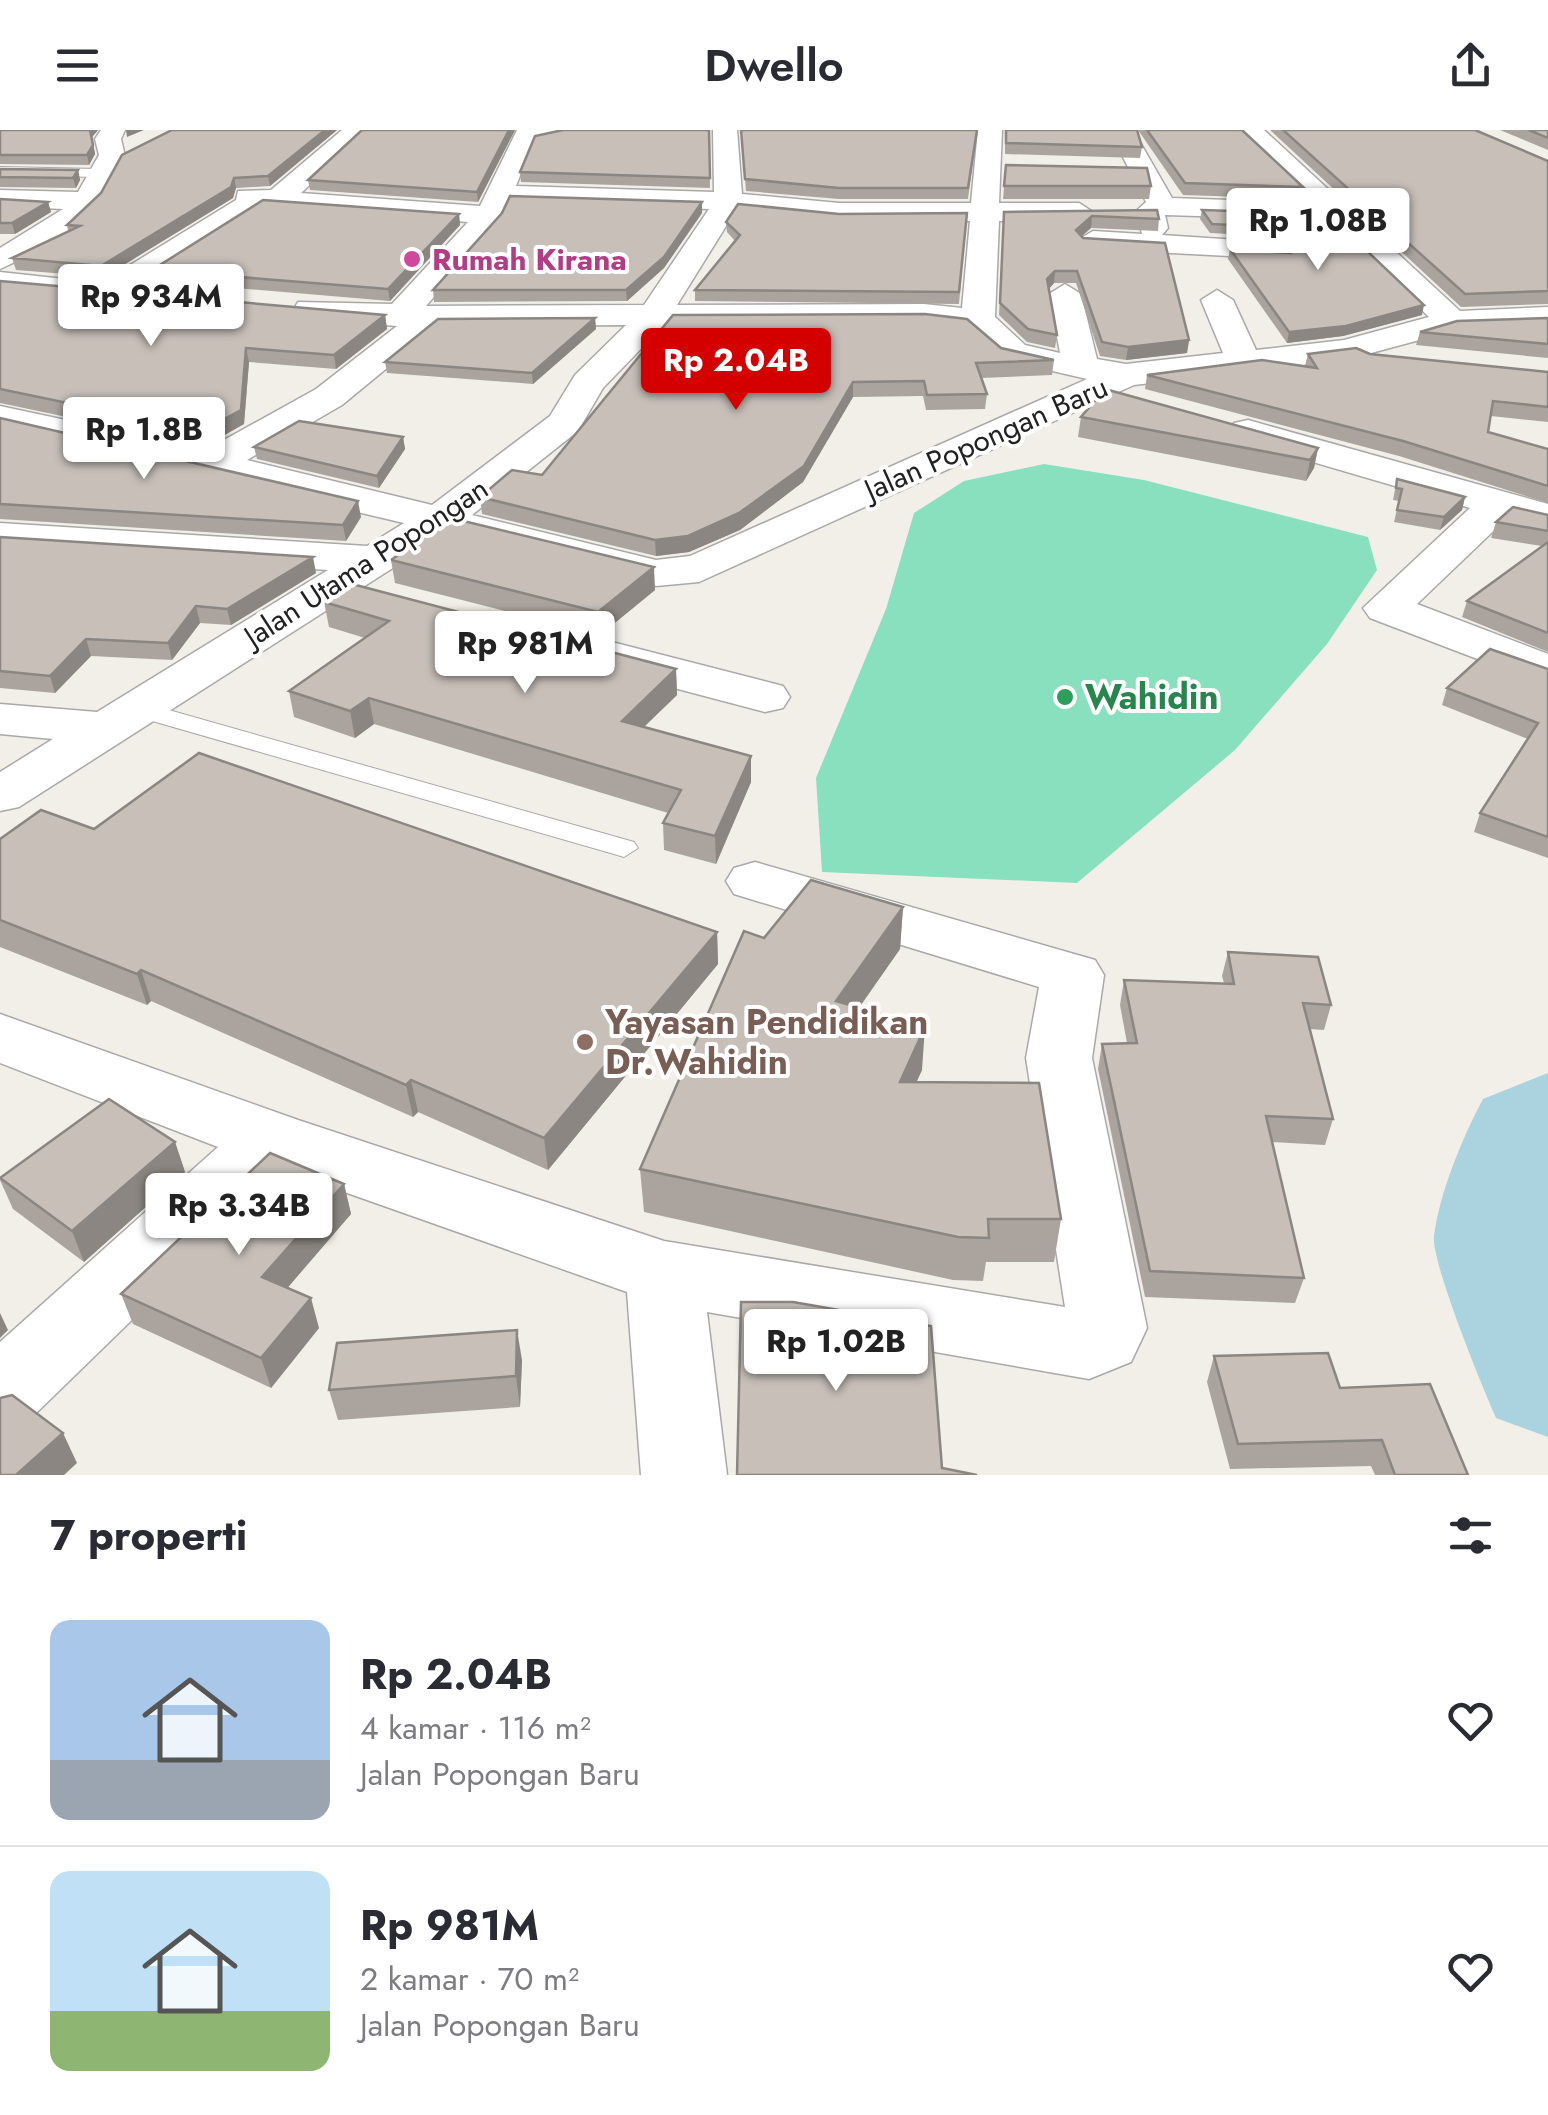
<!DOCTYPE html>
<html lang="id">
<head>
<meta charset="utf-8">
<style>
  :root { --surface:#fff; --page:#f7f7f7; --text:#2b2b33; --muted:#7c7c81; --line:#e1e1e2; --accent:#d40000 }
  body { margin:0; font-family:Jost,sans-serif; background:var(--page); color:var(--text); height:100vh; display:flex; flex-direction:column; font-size:38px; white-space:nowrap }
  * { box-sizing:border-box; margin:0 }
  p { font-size:32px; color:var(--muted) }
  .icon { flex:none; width:55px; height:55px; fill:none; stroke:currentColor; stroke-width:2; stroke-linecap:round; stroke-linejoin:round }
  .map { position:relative; height:1345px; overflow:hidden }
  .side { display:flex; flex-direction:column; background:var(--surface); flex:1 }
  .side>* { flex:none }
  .price { position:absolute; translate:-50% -85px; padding:0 22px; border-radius:10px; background:#fff; color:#222; font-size:32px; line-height:65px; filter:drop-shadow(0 2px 5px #0008) }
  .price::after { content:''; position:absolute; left:50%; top:60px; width:30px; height:22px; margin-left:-15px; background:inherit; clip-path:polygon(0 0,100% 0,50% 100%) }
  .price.current { background:var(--accent); color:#fff }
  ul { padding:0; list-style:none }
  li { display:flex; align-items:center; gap:30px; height:250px; padding:0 50px }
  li+li { border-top:2px solid var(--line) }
  li span { display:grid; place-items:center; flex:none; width:280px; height:200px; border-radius:20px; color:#555 }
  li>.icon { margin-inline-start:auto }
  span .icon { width:120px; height:120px; fill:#fffc; stroke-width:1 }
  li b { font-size:42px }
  h2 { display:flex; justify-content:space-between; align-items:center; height:120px; padding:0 50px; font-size:42px }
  header { display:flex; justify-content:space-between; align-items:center; height:130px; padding:0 50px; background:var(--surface); font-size:45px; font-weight:600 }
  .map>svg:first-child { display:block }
  .pitch { fill:#88e0be }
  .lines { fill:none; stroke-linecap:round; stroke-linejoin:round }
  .river { fill:#aad3df; fill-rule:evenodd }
  .lane-casing { stroke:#a9a9a9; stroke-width:2 }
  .street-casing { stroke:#a9a9a9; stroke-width:3 }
  .lane { fill:#fff; fill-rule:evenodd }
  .street { fill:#fff; fill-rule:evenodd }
  .wall { fill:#aba49e }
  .shaded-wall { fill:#8b8681 }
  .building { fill:#c7bfb8; stroke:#8b8681; stroke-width:2.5 }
  .hotel-dot { fill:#d1479c; stroke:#fff; stroke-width:4 }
  .leisure-dot { fill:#2e9e5b; stroke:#fff; stroke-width:4 }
  .education-dot { fill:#8d6e63; stroke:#fff; stroke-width:4 }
  .labels { text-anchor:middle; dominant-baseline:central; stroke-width:8; stroke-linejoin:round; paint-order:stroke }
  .far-hotel-label { font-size:30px; font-weight:bold; fill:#b23c85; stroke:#fff; text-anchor:start }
  .far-street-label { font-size:30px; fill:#222; stroke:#fff }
  .leisure-label { font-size:35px; font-weight:bold; fill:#27864d; stroke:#fff; text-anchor:start }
  .education-label { font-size:35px; font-weight:bold; fill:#785e54; stroke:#fff; text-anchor:start }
</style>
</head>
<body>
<header><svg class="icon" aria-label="menu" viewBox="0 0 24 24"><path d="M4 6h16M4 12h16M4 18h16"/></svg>Dwello<svg class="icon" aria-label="share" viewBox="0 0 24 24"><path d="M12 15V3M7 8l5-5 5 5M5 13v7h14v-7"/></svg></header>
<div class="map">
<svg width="1548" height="1345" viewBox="0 0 1548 1345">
  <rect width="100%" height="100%" fill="#f2efe9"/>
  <path class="pitch" d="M 1044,334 L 1144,350 L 1368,407 L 1377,440 L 1327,514 L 1235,620 L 1077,753 L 822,742 L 816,648 L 886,479 L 914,383 L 964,351 Z"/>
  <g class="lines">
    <path class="river" d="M 1548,943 L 1548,1307 L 1496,1288 C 1483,1259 1431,1132 1434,1106 C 1439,1064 1463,1006 1483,969 Z"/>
    <g class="lane-casing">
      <g id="lane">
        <path d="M 0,37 L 98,39 L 105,43 L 98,47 L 0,45 Z"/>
        <path d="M 137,571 L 634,712 L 638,718 L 624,727 L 614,724 L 128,584 L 124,579 Z"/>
      </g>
    </g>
    <g class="street-casing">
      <g id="street">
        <path d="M 101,0 L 125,0 L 121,9 L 125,26 L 101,71 L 82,93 L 47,117 L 0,139 L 0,118 L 63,79 L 0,76 L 0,60 L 78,62 L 99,25 L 95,9 Z"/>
        <path d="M 342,0 L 369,0 L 301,63 L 480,76 L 517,0 L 570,0 L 567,5 L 533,12 L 516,56 L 714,62 L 713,0 L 737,0 L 742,64 L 839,73 L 971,73 L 978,0 L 1002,0 L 999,73 L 1079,73 L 1093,82 L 1079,91 L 999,91 L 995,187 L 1025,215 L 1060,223 L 1049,164 L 1065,154 L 1081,164 L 1097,229 L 1126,234 L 1223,223 L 1201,170 L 1217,160 L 1233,170 L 1256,220 L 1344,210 L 1429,187 L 1328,90 L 1165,85 L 1168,98 L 1162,105 L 1300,114 L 1304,120 L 1300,126 L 1289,129 L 1093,119 L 1078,110 L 1093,101 L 1142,104 L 1136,81 L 1146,72 L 1109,0 L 1133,0 L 1172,68 L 1310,73 L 1242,7 L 1213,7 L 1201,0 L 1264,0 L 1460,181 L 1548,177 L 1548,197 L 1453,201 L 1345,230 L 1134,255 L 699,452 L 656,456 L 446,404 L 19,677 L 0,681 L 0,642 L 53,609 L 0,604 L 0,574 L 97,582 L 328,440 L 0,419 L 0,393 L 367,416 L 404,393 L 0,298 L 0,276 L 206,320 L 316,259 L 397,196 L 310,189 L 298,186 L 294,179 L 298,172 L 392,174 L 468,92 L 264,77 L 120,169 L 109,172 L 0,160 L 0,142 L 101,153 L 236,70 L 238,61 L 271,60 ZM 509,73 L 709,79 L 644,175 L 426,176 L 500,91 ZM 736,80 L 839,91 L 970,91 L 962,178 L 924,174 L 677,175 ZM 924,194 L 968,199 L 1001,229 L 1087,249 L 690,426 L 656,430 L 472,385 L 578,301 L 603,258 L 664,195 ZM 626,195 L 575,245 L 550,286 L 432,375 L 247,330 L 342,275 L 438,196 Z"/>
        <path d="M 1248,290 L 1548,374 L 1548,400 L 1507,388 L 1417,474 L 1548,524 L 1548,556 L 1370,488 L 1363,478 L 1470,378 L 1234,309 L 1229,301 L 1234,293 Z"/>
        <path d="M 604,510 L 783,556 L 790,567 L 783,578 L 765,582 L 587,535 L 580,525 L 587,515 Z"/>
        <path d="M 755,732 L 1095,830 L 1104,845 L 1092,928 L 1147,1198 L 1131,1232 L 1089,1249 L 707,1182 L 727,1345 L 641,1345 L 627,1162 L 285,1041 L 29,1290 L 0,1300 L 0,1212 L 218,1017 L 0,933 L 0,884 L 298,990 L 664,1111 L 1065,1177 L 1026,928 L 1039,857 L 734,764 L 726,751 L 734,738 Z"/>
      </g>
    </g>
    <use href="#lane" class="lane"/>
    <use href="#street" class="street"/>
  </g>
  <g class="wall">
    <path d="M 0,0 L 98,0 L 92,7 L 95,24 L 89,35 L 0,34 Z"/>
    <path d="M 337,0 L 270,56 L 236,58 L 233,68 L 104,147 L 16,140 L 12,128 L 68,101 L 67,95 Z"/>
    <path d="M 515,0 L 478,72 L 310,60 L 308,50 Z"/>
    <path d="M 709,0 L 710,58 L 521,52 L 520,42 Z"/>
    <path d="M 741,0 L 977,0 L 968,69 L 839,69 L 746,61 Z"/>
    <path d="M 1005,0 L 1137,0 L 1142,17 L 1140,28 L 1005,24 Z"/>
    <path d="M 1138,0 L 1242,0 L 1303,57 L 1300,69 L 1183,65 Z"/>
    <path d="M 1270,0 L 1475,0 L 1548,30 L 1548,174 L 1461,177 Z"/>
    <path d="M 1500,0 L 1548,0 L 1548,20 Z"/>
    <path d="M 1006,35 L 1151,56 L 1149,69 L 1003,69 Z"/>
    <path d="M 0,39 L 78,40 L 80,50 L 76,58 L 0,57 Z"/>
    <path d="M 0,69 L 48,72 L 51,82 L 15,104 L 0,104 Z"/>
    <path d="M 1202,80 L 1328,84 L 1422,185 L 1343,206 L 1287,213 L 1228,129 L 1230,119 L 1291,123 L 1301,115 L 1289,107 L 1210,103 L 1200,89 Z"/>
    <path d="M 1004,82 L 1159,89 L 1158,101 L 1091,98 L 1082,106 L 1189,210 L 1187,223 L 1126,230 L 1100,226 L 1076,153 L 1054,153 L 1049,159 L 1057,205 L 1055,218 L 1027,212 L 999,185 Z"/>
    <path d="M 702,83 L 664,138 L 627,171 L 434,172 L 433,160 Z"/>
    <path d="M 967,83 L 959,174 L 695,171 L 695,160 L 735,111 L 727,102 L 726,92 L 839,84 Z"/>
    <path d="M 459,84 L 460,95 L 390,171 L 154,151 L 152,140 Z"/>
    <path d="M 0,151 L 385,185 L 387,199 L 336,239 L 249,232 L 244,294 L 205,316 L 0,273 Z"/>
    <path d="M 673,185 L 1001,218 L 1054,230 L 1052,245 L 981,248 L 987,264 L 985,279 L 926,280 L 923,266 L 853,267 L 803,352 L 740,400 L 689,422 L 656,426 L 482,384 L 480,367 L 542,345 Z"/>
    <path d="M 595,188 L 596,199 L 533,254 L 387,243 L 385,232 Z"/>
    <path d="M 1548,188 L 1548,228 L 1416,215 L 1420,202 Z"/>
    <path d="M 1308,224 L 1370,224 L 1548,242 L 1548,292 L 1491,286 L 1488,302 L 1548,319 L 1548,373 L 1399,326 L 1145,259 L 1147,245 L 1305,236 Z"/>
    <path d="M 1081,287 L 1318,318 L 1314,338 L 1306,351 L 1078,307 Z"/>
    <path d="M 0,288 L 361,387 L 346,411 L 0,389 Z"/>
    <path d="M 403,307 L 405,319 L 379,358 L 257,329 L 254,317 Z"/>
    <path d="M 1397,349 L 1465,367 L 1462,380 L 1440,400 L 1394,392 L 1399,371 L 1393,370 Z"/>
    <path d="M 1496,392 L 1548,401 L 1548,522 L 1462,487 L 1467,471 L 1542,416 L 1491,408 Z"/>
    <path d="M 0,407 L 316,443 L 231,495 L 200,493 L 172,530 L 91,526 L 55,563 L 0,558 Z"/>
    <path d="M 391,430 L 655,460 L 600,505 L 395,453 Z"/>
    <path d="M 324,472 L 676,539 L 677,565 L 644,597 L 751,626 L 751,652 L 716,734 L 664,720 L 663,693 L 668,683 L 374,594 L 355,608 L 294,587 L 289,561 L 365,508 L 329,497 Z"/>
    <path d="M 1548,539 L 1548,728 L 1474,702 L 1480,683 L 1528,609 L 1442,575 L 1447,558 Z"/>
    <path d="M 94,699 L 717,802 L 718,834 L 548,1040 L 418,982 L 413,987 L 151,871 L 147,875 L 0,817 L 0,709 Z"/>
    <path d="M 903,777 L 900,819 L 859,878 L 922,940 L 916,952 L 1061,1089 L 1054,1132 L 986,1132 L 983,1151 L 953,1150 L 644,1082 L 640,1039 L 764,808 Z"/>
    <path d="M 1228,822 L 1331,875 L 1324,900 L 1310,899 L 1333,989 L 1325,1015 L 1272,1012 L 1304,1148 L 1295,1173 L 1145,1167 L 1098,939 L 1102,914 L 1127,913 L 1120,875 L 1124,850 L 1224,853 L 1222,846 Z"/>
    <path d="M 175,1012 L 185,1042 L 84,1132 L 13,1079 L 0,1050 Z"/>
    <path d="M 344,1054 L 351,1084 L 287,1158 L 319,1198 L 271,1258 L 133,1194 L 121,1164 Z"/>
    <path d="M 1214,1226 L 1340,1258 L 1468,1345 L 1375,1345 L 1371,1336 L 1230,1339 L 1207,1252 Z"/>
    <path d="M 522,1230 L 520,1277 L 338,1290 L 329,1260 Z"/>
  </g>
  <g class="shaded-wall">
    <path d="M 90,0 L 98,0 L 92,7 L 95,24 L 89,35 L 87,25 Z"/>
    <path d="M 126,0 L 144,0 L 127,7 Z"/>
    <path d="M 325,0 L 337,0 L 270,56 L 268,46 Z"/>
    <path d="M 509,0 L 515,0 L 478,72 L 477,62 Z"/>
    <path d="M 78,40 L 80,50 L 76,58 L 73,48 Z"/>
    <path d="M 234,48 L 236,58 L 233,68 L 104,147 L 101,136 Z"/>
    <path d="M 48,72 L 51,82 L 15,104 L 12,93 Z"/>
    <path d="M 702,72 L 702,83 L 664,138 L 627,171 L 626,160 Z"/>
    <path d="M 459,84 L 460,95 L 390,171 L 388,159 Z"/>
    <path d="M 1092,86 L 1091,98 L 1075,112 L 1076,100 Z"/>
    <path d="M 1055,141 L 1054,153 L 1046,162 L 1047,149 Z"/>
    <path d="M 1424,175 L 1422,185 L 1343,206 L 1287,213 L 1289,202 Z"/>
    <path d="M 385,185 L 387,199 L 336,239 L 334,225 Z"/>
    <path d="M 595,188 L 596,199 L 533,254 L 532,243 Z"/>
    <path d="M 1189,210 L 1187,223 L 1126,230 L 1128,217 Z"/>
    <path d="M 246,218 L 249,232 L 244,294 L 205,316 L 202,301 Z"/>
    <path d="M 853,252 L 853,267 L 803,352 L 740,400 L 689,422 L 656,426 L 655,410 Z"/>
    <path d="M 403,307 L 405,319 L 379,358 L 377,346 Z"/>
    <path d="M 1318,318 L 1314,338 L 1306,351 L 1310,330 Z"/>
    <path d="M 1465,367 L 1462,380 L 1440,400 L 1444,387 Z"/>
    <path d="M 358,371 L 361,387 L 346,411 L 343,395 Z"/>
    <path d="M 313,427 L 316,443 L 231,495 L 227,479 Z"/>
    <path d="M 654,437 L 655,460 L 600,505 L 598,482 Z"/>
    <path d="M 196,476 L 200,493 L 172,530 L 168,513 Z"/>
    <path d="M 86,509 L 91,526 L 55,563 L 50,546 Z"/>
    <path d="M 676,539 L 677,565 L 623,617 L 622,591 Z"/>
    <path d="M 369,568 L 374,594 L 355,608 L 350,581 Z"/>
    <path d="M 751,626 L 751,652 L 716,734 L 715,706 Z"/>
    <path d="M 903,777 L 900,819 L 834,913 L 836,871 Z"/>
    <path d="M 717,802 L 718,834 L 548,1040 L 544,1008 Z"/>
    <path d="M 141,840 L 151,871 L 147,875 L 137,844 Z"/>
    <path d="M 925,897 L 922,940 L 897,995 L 900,952 Z"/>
    <path d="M 411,950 L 418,982 L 413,987 L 406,955 Z"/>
    <path d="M 175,1012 L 185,1042 L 84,1132 L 72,1101 Z"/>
    <path d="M 344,1054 L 351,1084 L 271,1177 L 262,1147 Z"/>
    <path d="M 311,1168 L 319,1198 L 271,1258 L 261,1228 Z"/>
    <path d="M 0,1183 L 8,1200 L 0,1208 Z"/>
    <path d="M 517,1200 L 522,1230 L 520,1277 L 516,1246 Z"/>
    <path d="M 63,1303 L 77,1333 L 64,1345 L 16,1345 Z"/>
  </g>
  <g class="building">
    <path d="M 0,0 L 90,0 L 93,15 L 87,25 L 0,25 Z"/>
    <path d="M 172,0 L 325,0 L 268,46 L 234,48 L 231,57 L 101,136 L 12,128 L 80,96 L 67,95 L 101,63 L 122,25 Z"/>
    <path d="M 362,0 L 509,0 L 477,62 L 308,50 Z"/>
    <path d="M 563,0 L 709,0 L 710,48 L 520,42 L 535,6 Z"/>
    <path d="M 741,0 L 977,0 L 968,58 L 839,58 L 745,49 Z"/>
    <path d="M 1006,0 L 1137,0 L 1142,17 L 1006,13 Z"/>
    <path d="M 1147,0 L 1242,0 L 1303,57 L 1185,53 Z"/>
    <path d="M 1283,0 L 1475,0 L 1548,31 L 1548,161 L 1465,164 Z"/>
    <path d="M 1529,0 L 1548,0 L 1548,8 Z"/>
    <path d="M 1006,35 L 1147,38 L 1151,56 L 1004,56 Z"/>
    <path d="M 0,39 L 78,40 L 73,48 L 0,47 Z"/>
    <path d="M 510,66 L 702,72 L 664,127 L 626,160 L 433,160 L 502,83 Z"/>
    <path d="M 0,69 L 48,72 L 12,93 L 0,93 Z"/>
    <path d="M 263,70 L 459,84 L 388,159 L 152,140 Z"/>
    <path d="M 738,74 L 839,84 L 967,83 L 959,162 L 695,160 L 740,105 L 726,92 Z"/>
    <path d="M 1157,80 L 1159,89 L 1092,86 L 1076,100 L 1083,108 L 1165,113 L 1189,210 L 1128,217 L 1102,212 L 1077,141 L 1055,141 L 1047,149 L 1057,205 L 1028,199 L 1000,173 L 1004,82 Z"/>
    <path d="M 1202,80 L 1328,84 L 1424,175 L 1346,196 L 1289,202 L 1230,119 L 1291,123 L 1309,109 L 1291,98 L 1212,94 Z"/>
    <path d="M 0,151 L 385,185 L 334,225 L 246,218 L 241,280 L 202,301 L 0,259 Z"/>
    <path d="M 925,184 L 967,189 L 1001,218 L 1054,230 L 976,233 L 987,264 L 927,265 L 924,251 L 853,252 L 804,336 L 739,383 L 688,406 L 655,410 L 480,367 L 512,340 L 542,345 L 673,185 Z"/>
    <path d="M 595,188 L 532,243 L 385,232 L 438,189 Z"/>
    <path d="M 1548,188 L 1548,214 L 1420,202 L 1457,191 Z"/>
    <path d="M 1356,218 L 1370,224 L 1548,242 L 1548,277 L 1493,271 L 1488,302 L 1548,319 L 1548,356 L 1403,311 L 1147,245 L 1262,230 L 1317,238 L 1308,224 Z"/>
    <path d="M 1105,259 L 1318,318 L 1310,330 L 1081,287 Z"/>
    <path d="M 0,288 L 358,371 L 343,395 L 0,374 Z"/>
    <path d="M 299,291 L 403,307 L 377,346 L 254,317 Z"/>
    <path d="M 1397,349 L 1465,367 L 1444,387 L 1397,380 L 1402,359 L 1396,358 Z"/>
    <path d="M 1513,377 L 1548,385 L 1548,401 L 1496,392 Z"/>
    <path d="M 451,388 L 654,437 L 598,482 L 391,430 Z"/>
    <path d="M 0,407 L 313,427 L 227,479 L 196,476 L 168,513 L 86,509 L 50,546 L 0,541 Z"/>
    <path d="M 1548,412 L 1548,503 L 1467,471 Z"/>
    <path d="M 352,454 L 676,539 L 622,591 L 751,626 L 715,706 L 663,693 L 681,660 L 369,568 L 350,581 L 289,561 L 389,491 L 324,472 Z"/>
    <path d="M 1490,519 L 1548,539 L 1548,707 L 1480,683 L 1538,593 L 1447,558 Z"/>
    <path d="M 199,623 L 717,802 L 544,1008 L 411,950 L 406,955 L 141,840 L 137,844 L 0,790 L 0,709 L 41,680 L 94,699 Z"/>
    <path d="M 811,750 L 903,777 L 836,871 L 925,897 L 900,952 L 1039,953 L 1061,1089 L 988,1089 L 989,1108 L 958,1107 L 640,1039 L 744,801 L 764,808 Z"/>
    <path d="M 1228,822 L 1318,827 L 1331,875 L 1303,873 L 1333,989 L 1266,986 L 1304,1148 L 1150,1141 L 1102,914 L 1137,913 L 1124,850 L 1234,854 Z"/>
    <path d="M 109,969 L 175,1012 L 72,1101 L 0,1048 Z"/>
    <path d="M 270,1023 L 344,1054 L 262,1147 L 311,1168 L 261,1228 L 121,1164 Z"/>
    <path d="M 741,1172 L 793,1172 L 931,1196 L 942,1338 L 977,1345 L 737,1345 Z"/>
    <path d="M 517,1200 L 516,1246 L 329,1260 L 337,1213 Z"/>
    <path d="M 1328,1223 L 1340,1258 L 1430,1254 L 1468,1345 L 1395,1345 L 1382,1310 L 1238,1314 L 1214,1226 Z"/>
    <path d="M 12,1265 L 63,1303 L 16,1345 L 0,1345 L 0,1268 Z"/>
  </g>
  <circle class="hotel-dot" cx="412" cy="129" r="10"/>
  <circle class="leisure-dot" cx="1065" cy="567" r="10"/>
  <circle class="education-dot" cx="585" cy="912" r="10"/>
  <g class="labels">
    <g class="far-hotel-label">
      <text x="432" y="129">Rumah Kirana</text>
    </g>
    <g class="far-street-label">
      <text transform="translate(986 308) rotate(-24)">Jalan Popongan Baru</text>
      <text transform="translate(366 432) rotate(-33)">Jalan Utama Popongan</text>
    </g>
    <g class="leisure-label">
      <text x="1085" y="567">Wahidin</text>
    </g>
    <g class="education-label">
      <text x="605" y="892">Yayasan Pendidikan<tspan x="605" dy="40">Dr.Wahidin</tspan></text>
    </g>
  </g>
</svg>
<b class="price" style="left:1318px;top:143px">Rp 1.08B</b>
<b class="price" style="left:151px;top:219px">Rp 934M</b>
<b class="price current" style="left:736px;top:283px">Rp 2.04B</b>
<b class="price" style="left:144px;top:352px">Rp 1.8B</b>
<b class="price" style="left:525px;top:566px">Rp 981M</b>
<b class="price" style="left:239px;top:1128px">Rp 3.34B</b>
<b class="price" style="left:836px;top:1264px">Rp 1.02B</b>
</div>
<section class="side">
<h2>7 properti<svg class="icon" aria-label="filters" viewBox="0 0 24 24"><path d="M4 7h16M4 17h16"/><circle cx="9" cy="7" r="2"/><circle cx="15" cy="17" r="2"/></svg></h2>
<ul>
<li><span style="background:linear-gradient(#a9c7e8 70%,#9aa5b1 0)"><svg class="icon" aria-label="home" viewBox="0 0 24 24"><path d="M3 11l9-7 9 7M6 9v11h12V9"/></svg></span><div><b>Rp 2.04B</b><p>4 kamar · 116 m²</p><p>Jalan Popongan Baru</p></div><svg class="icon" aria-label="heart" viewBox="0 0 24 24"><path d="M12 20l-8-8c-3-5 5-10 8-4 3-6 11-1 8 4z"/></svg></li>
<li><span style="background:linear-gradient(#bfe0f5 70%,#8fb573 0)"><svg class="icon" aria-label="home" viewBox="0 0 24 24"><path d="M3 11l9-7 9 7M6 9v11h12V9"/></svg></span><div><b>Rp 981M</b><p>2 kamar · 70 m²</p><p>Jalan Popongan Baru</p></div><svg class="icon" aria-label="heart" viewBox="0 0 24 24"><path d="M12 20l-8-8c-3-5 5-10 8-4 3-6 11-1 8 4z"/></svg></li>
</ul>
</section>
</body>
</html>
